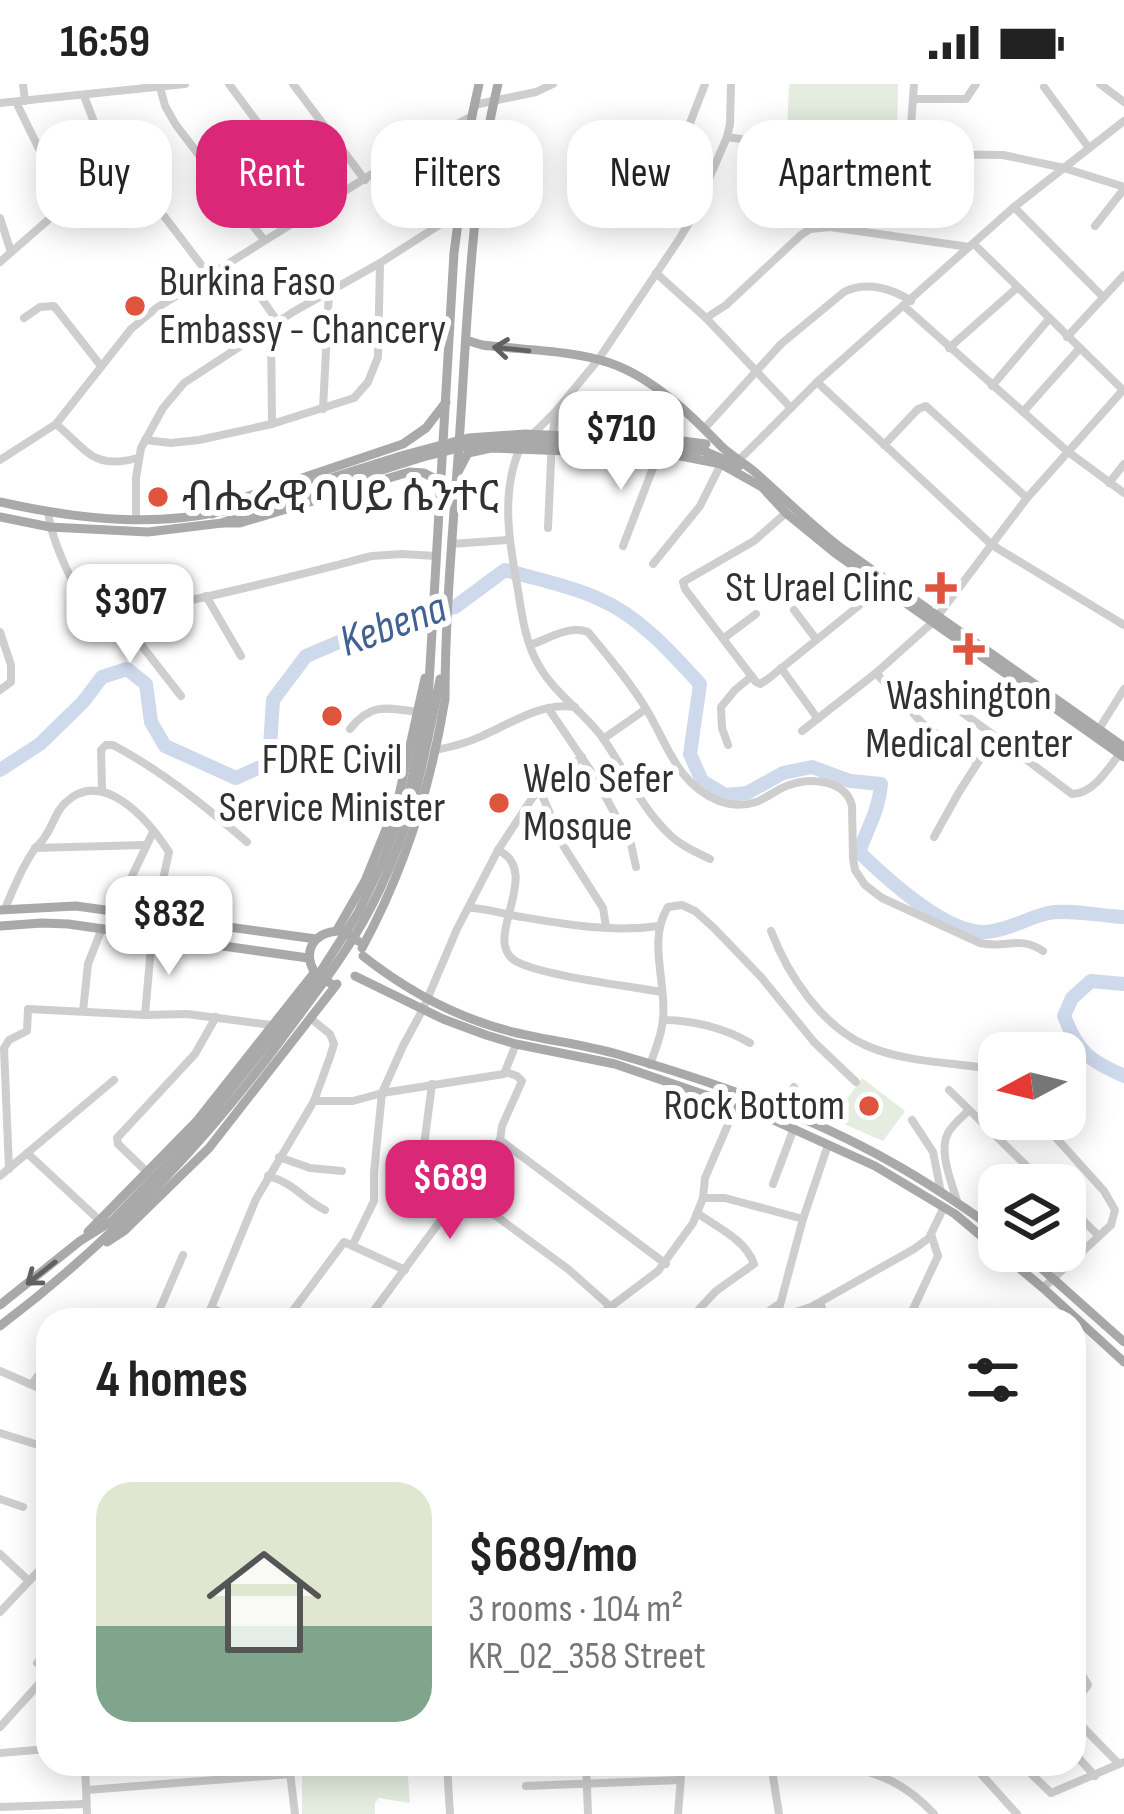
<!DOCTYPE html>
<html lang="en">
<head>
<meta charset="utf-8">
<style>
  :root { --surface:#fff; --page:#f6f6f6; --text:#222; --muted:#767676; --line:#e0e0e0; --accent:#db2777 }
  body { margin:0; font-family:"Sofia Sans Condensed","Noto Sans Ethiopic",sans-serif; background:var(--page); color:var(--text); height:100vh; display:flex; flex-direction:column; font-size:45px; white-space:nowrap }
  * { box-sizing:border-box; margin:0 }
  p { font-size:39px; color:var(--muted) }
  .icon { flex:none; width:66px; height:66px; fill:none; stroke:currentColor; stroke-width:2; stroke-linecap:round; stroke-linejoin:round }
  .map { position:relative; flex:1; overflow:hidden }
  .panel { position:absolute; left:36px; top:1224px; width:1050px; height:468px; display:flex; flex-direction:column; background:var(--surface); border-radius:36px; box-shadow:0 6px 30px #0003 }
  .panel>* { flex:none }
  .guide { position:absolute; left:36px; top:36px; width:1053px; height:108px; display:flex; gap:24px }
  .needle { width:78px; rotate:263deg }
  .fabs { position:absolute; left:978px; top:948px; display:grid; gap:24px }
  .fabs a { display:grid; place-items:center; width:108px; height:108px; border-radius:24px; background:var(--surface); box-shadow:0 6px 30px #0003; font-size:60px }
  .price { position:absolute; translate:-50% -102px; padding:0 27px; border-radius:24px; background:#fff; color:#222; font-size:39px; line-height:78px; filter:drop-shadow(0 3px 6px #0008) }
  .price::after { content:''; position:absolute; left:50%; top:72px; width:36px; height:27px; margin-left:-18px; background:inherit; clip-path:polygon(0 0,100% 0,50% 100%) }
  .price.selected { background:var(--accent); color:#fff }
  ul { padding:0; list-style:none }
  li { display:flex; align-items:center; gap:36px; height:300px; padding:0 60px }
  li+li { border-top:3px solid var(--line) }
  li span { display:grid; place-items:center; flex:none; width:336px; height:240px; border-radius:36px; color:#555 }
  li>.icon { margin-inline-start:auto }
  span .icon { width:144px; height:144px; fill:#fffc; stroke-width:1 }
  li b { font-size:51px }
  h2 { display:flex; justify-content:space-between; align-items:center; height:144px; padding:0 60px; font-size:51px }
  .tag { padding:0 42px; border-radius:36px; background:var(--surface); box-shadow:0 6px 30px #0003; font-size:42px; line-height:108px }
  .tag.selected { background:var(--accent); color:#fff }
  .status { display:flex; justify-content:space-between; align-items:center; height:84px; padding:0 60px; background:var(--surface); direction:ltr }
  .status svg { height:33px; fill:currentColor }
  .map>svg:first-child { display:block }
  .green { fill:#e4ede0 }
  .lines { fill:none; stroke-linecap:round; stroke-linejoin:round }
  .river { stroke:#ced9ec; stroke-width:14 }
  .minor { stroke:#cecece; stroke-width:8 }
  .major { stroke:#a9a9a9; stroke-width:9 }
  .major-bridge { stroke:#a9a9a9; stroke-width:9 }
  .oneway { stroke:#616161 }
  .poi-dot { fill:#df543c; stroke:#fff; stroke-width:4.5 }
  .labels { text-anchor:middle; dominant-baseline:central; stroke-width:12; stroke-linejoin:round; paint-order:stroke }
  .poi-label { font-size:42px; fill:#313131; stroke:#fff; text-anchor:start }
  .water-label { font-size:45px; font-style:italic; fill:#416192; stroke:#fff }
</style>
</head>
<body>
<div class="status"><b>16:59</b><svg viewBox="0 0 49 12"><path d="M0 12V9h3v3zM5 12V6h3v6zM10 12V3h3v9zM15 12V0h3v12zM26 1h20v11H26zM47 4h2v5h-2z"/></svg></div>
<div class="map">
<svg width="1124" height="1730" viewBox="0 0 1124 1730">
  <rect width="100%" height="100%" fill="#fff"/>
  <g class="green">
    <path d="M 789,0 L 898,0 L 897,59 L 787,53 Z"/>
    <path d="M 862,994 L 905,1027 L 883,1057 L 828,1033 L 846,1016 Z"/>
    <path d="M 302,1680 L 407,1680 L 410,1719 L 379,1714 L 375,1719 L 375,1730 L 302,1730 Z"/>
  </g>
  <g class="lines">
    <g class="river">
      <path d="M 0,686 L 40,660 L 83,618 L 102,593 L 127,585 L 146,600 L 151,638 L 165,662 L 236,694 L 269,679 L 273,616 L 306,572 L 365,547 L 455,523 L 505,486 C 535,495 568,501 597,514 C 638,531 671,568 700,600 L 690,670 L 702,697 L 725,711 L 747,709 L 783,689 L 812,683 L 850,697 L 881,700 C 879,726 868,743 859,768 C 887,795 945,849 985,848 C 1007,847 1027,834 1048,829 C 1071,825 1101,832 1124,833"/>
      <path d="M 1124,900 L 1091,897 L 1072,914 L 1064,932 C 1079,970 1088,975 1124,992"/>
    </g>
    <g class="minor">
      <path d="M 23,0 L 25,17"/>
      <path d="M 229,0 L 320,123"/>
      <path d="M 293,0 L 365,96"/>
      <path d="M 1100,0 L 1124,18"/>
      <path d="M 160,3 L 165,22 L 176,41 L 264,156"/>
      <path d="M 1044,3 L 1089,64"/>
      <path d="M 84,12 L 96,43 L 209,191"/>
      <path d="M 913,15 L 966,15 L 976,0"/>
      <path d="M 16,18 L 66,120"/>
      <path d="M 0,19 L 185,0"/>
      <path d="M 474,21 L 536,8 L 553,0"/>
      <path d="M 727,53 L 835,69 L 1003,71 L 1064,84 L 1124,103"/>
      <path d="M 909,70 L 914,0"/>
      <path d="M 946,110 L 948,71"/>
      <path d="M 662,112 L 705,0"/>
      <path d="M 1014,123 L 1103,213"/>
      <path d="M 0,134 L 11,168"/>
      <path d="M 1095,142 L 1124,105"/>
      <path d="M 830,143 L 835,69"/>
      <path d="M 974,160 L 1123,306"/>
      <path d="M 0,178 L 120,73"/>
      <path d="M 656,189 L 706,234 L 791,324"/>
      <path d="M 250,198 L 278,238"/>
      <path d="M 905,223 L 1067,367 L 1124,409"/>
      <path d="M 24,234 L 40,223 L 54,222 L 101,282"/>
      <path d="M 706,234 L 726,221 L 801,151 L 810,145 L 830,143 L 969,163"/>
      <path d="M 271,243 L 272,340"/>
      <path d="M 1067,253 L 1124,191"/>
      <path d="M 949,264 L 1018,203"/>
      <path d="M 817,298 L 992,461 L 1124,541"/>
      <path d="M 992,302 L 1049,235"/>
      <path d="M 323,325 L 329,209"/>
      <path d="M 1023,328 L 1080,264"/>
      <path d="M 56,340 C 88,367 93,386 138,374"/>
      <path d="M 704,345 L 781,260 L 844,208 C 866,197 891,204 911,217"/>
      <path d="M 532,351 L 556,327 L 598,276 L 678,157 L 692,134 L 727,53 L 730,40 L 731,0"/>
      <path d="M 145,356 L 171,359 L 199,356 L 272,340 L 354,314 L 368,298 L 378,273 L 380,179"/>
      <path d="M 884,361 L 918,325 L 926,322 L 1027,414"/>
      <path d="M 521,362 C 500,407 509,458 518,506 C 522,533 526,562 541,585 C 556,610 584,629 602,653 C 625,685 641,724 670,751 C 681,762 696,768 710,775"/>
      <path d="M 740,375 L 817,298 L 1014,123 L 1124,37"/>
      <path d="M 0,376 L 56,340 L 131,245 L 155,225 L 417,62 L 472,32"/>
      <path d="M 1109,399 L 1124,380"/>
      <path d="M 48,428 C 51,452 75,516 97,527 C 122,539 332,482 372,472 L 402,470 L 436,472"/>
      <path d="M 786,429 L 754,457 L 683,498 L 685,505 L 756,598 L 760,600 L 768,595 L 882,503"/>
      <path d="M 136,435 L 136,394 L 141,364 L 163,324 L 184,299 L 293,228 L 380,179 L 458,129"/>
      <path d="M 548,444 L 552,354 L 556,328"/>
      <path d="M 451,460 L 508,456"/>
      <path d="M 623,462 L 658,371"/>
      <path d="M 653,480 L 700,422 L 721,380"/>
      <path d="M 206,512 L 241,572"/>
      <path d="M 794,526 L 816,555"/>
      <path d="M 122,529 L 135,553 L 181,612"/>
      <path d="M 0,548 L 11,581 L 11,598 L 0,606"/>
      <path d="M 724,554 L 756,530"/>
      <path d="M 530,561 C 548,555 569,541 588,548 C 608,572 629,597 645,623 C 667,658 676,700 719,717 C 730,721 744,722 756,718 C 767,714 777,705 789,701 C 811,693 846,696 852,722 L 853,774 L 855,786 L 865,801 L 882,814 L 980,859 C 1006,865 1019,851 1043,867"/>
      <path d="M 781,584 L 818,635"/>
      <path d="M 876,589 L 923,640 L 977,678"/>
      <path d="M 548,624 L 595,693 L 631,760 L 636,783"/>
      <path d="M 960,627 L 995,652"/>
      <path d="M 350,645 C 371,618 388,624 418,628"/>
      <path d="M 1099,645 L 1124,605"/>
      <path d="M 802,647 L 876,589 L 933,538 L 1027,414 L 1124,305"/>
      <path d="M 603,655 L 646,625"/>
      <path d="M 728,661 L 722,644 L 721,623 L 735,606 L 752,592"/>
      <path d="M 435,666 C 452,663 467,659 482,652 C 512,639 541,618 575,623"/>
      <path d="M 102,705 L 101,666 L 106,661 L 113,661 C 162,687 205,722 247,758"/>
      <path d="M 540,706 L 564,763 L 603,824 L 606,843"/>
      <path d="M 934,753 L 959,708 L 995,652 L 1072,710 C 1094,710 1110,682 1123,665"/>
      <path d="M 35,764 L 144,761"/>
      <path d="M 498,766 C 544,788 482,854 514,876 C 536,891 630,902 661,908"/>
      <path d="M 469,824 C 486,824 499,829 516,832 C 564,840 611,849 659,842"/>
      <path d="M 5,825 C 13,805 22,783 34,766 C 38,761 43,757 46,751 C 53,741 56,727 65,719 C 103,682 149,737 169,768 L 155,832"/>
      <path d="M 119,828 L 124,809 L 153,748"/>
      <path d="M 771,847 C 788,891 821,941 865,961 C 902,978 947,978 986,984 L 999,991"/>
      <path d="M 83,927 L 88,880 L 102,844"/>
      <path d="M 145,931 L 152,852"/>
      <path d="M 663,936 C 692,936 725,944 750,959"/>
      <path d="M 650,981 C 655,966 662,951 663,935 C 667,899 647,856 668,823 L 682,821 L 695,827 L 714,844 L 761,893 L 814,958 L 856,998"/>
      <path d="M 949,1006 L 1046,1101"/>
      <path d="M 314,1017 L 353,1017 L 382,1009 L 504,990 L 516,960"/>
      <path d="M 783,1026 L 794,1003"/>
      <path d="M 1039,1035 L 1104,1107 L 1115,1126 L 1111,1141 L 1043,1204"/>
      <path d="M 912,1036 L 933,1068 L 941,1108"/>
      <path d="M 500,1056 L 666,1180"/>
      <path d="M 27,1069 L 98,1135"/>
      <path d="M 279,1073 L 310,1084 L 342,1087"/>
      <path d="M 422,1077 L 432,1000"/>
      <path d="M 9,1085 L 4,964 L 9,956 L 27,947 L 28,925 L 145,931 L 187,930 L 272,941"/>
      <path d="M 148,1089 L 118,1060 L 117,1054 L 195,970 L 216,933"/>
      <path d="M 0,1092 L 114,996"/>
      <path d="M 268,1092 C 295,1099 302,1115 325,1126"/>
      <path d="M 773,1100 L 794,1044"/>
      <path d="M 462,1107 L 568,1185 L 612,1224"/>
      <path d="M 703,1114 L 725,1114 L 803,1135"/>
      <path d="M 957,1117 C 952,1099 938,1067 948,1049 C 952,1041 962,1033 968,1027"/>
      <path d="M 1065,1119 L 1099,1152"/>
      <path d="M 353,1160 L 374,1117 L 374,1088 L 382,1009 L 403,962 L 423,925 L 457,845 L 498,766 L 531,716 L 539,705 L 582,673"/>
      <path d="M 820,1219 L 827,1236"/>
      <path d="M 211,1224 L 239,1236"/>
      <path d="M 778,1230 L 792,1229 L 811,1223 L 914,1165 L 929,1154 L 944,1123"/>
      <path d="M 155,1236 L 183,1171"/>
      <path d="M 206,1236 L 256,1115 L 314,1017 L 330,973 L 334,960 L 330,950 L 310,934"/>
      <path d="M 286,1236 L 344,1158 L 405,1186"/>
      <path d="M 367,1236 L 500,1056 L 502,1042 L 522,997 L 517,992 L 506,988"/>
      <path d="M 593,1236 L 658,1187 L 693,1139 L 703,1114 L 705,1094 L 741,1010"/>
      <path d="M 689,1236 L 716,1207 L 754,1180 C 746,1156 717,1143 697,1129"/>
      <path d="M 756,1236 L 779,1220"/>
      <path d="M 776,1236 L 803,1135 L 828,1061"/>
      <path d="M 908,1236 L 938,1172 L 931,1150"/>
      <path d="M 0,1287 L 48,1308"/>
      <path d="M 32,1300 L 48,1278"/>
      <path d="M 0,1349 L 48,1364"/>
      <path d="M 0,1415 L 23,1423"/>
      <path d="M 0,1470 L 29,1497"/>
      <path d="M 0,1528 L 48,1477"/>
      <path d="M 1074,1577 L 1088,1601 L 1074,1619"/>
      <path d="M 37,1579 L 48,1566"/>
      <path d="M 1074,1634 L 1119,1680"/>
      <path d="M 0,1643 L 48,1590"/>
      <path d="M 0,1669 L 48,1665"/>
      <path d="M 1074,1669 L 1095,1692"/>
      <path d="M 85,1680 L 87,1730"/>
      <path d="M 289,1680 L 295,1730"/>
      <path d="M 447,1680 L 450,1730"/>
      <path d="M 586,1680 L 588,1730"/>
      <path d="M 771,1680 L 779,1730"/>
      <path d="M 841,1680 C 882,1691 904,1698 934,1730"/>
      <path d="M 972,1680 L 1017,1730"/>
      <path d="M 1021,1680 L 1051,1709 L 1124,1678"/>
      <path d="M 526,1702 L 680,1696"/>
      <path d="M 87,1706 L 291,1690"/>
      <path d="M 0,1723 L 86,1720"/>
      <path d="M 678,1730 L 682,1680"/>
    </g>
    <g class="major">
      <path d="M 466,256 L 482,261 C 521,266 573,266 610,279 C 653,294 690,330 721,362 C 731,372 746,380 757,390 C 785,415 811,441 841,464 L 1124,663"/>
      <path d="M 664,363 L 704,367 L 739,382"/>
      <path d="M 458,388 L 468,369 L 491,364 L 676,371 L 721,380 L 762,403 L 786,429 L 835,469 L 1124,673"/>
      <path d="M 0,418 C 80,436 169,446 248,420"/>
      <path d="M 212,430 L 246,413 L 403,360 L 426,344 L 446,318"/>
      <path d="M 0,433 L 50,443 L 148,448 L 222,439 L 258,425"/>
      <path d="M 222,439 L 240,439 L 409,388 L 424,389 L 441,398"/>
      <path d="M 0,826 L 76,822 L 316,855"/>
      <path d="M 0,842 L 42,839 L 68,840 L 308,874"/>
      <path d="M 337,846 L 365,797 L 398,716 L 425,594"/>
      <path d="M 362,864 C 404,787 431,701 445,615 C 445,520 455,425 461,330 C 468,220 472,108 498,0"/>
      <path d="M 363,872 C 406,906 456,933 509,947 C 545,956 582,960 617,970 C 711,997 806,1030 891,1078 C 929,1099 964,1123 999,1148"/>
      <path d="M 317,892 C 301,869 312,848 340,847"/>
      <path d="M 355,892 L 443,935 L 486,951 L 516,960 L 615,980 L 758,1029 L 875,1082 L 955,1130 L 1043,1204 L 1124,1278"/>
      <path d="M 88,1148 L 196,1038 L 314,889"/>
      <path d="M 107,1158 L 124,1147 L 209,1064 L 337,900"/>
      <path d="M 1022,1167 L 1124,1258"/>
      <path d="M 0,1221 L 80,1157 L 112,1137 L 195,1051 L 307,909 L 358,829 L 383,777 L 410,704 L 428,617 L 454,169 L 472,32 L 479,0"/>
      <path d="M 0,1242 C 107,1161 200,1065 280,957 C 317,907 354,861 380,805 C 414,733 425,671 440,595"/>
    </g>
    <g class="major-bridge">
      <path d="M 248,420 L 404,371 L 468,354 L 525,350 L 682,357 L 706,360"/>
      <path d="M 258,425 L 423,373 L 471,361 L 523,358 L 664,363"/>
      <path d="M 344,848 L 358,857"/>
      <path d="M 317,892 L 330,899"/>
    </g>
  </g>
  <defs><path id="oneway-shaft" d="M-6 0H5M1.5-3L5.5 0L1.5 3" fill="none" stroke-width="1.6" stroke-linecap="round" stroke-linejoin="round" transform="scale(3)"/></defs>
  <g class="oneway">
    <use href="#oneway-shaft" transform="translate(511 265) rotate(-174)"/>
    <use href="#oneway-shaft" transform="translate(41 1189) rotate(142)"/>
  </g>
  <g class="poi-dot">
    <circle cx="135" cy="222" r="12"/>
    <circle cx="158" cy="413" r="12"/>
    <path d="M935 486h12v12h12v12h-12v12h-12v-12h-12v-12h12z"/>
    <path d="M963 547h12v12h12v12h-12v12h-12v-12h-12v-12h12z"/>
    <circle cx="332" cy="632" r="12"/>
    <circle cx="499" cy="719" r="12"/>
    <circle cx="869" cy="1022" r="12"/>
  </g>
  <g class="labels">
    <g class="poi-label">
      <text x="159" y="198">Burkina Faso<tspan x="159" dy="48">Embassy - Chancery</tspan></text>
      <text x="182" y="413">ብሔራዊ ባሀይ ሴንተር</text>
      <text x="914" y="504" text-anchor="end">St Urael Clinc</text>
      <text x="969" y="612" text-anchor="middle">Washington<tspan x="969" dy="48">Medical center</tspan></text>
      <text x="332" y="676" text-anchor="middle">FDRE Civil<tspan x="332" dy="48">Service Minister</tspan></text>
      <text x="523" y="695">Welo Sefer<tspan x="523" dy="48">Mosque</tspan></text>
      <text x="845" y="1022" text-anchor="end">Rock Bottom</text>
    </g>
    <g class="water-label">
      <text transform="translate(393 541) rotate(-20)">Kebena</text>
    </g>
  </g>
</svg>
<div class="fabs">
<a><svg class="needle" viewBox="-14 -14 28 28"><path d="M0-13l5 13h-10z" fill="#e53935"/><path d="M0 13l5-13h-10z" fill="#767676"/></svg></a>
<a><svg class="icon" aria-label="layers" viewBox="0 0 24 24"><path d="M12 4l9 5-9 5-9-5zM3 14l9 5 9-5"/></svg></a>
</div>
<b class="price" style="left:621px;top:409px">$710</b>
<b class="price" style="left:130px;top:582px">$307</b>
<b class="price" style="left:169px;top:894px">$832</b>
<b class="price selected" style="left:450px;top:1158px">$689</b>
<div class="guide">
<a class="tag">Buy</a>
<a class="tag selected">Rent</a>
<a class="tag">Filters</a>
<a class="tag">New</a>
<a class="tag">Apartment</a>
</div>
<section class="panel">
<h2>4 homes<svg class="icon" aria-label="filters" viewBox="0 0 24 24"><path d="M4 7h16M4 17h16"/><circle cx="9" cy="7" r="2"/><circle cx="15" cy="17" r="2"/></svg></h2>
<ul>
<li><span style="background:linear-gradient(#dfe7d0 60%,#7fa58c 0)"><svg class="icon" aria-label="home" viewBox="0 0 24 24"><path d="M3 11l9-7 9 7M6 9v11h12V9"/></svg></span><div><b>$689/mo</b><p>3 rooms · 104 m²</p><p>KR_02_358 Street</p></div></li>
</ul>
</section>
</div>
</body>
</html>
